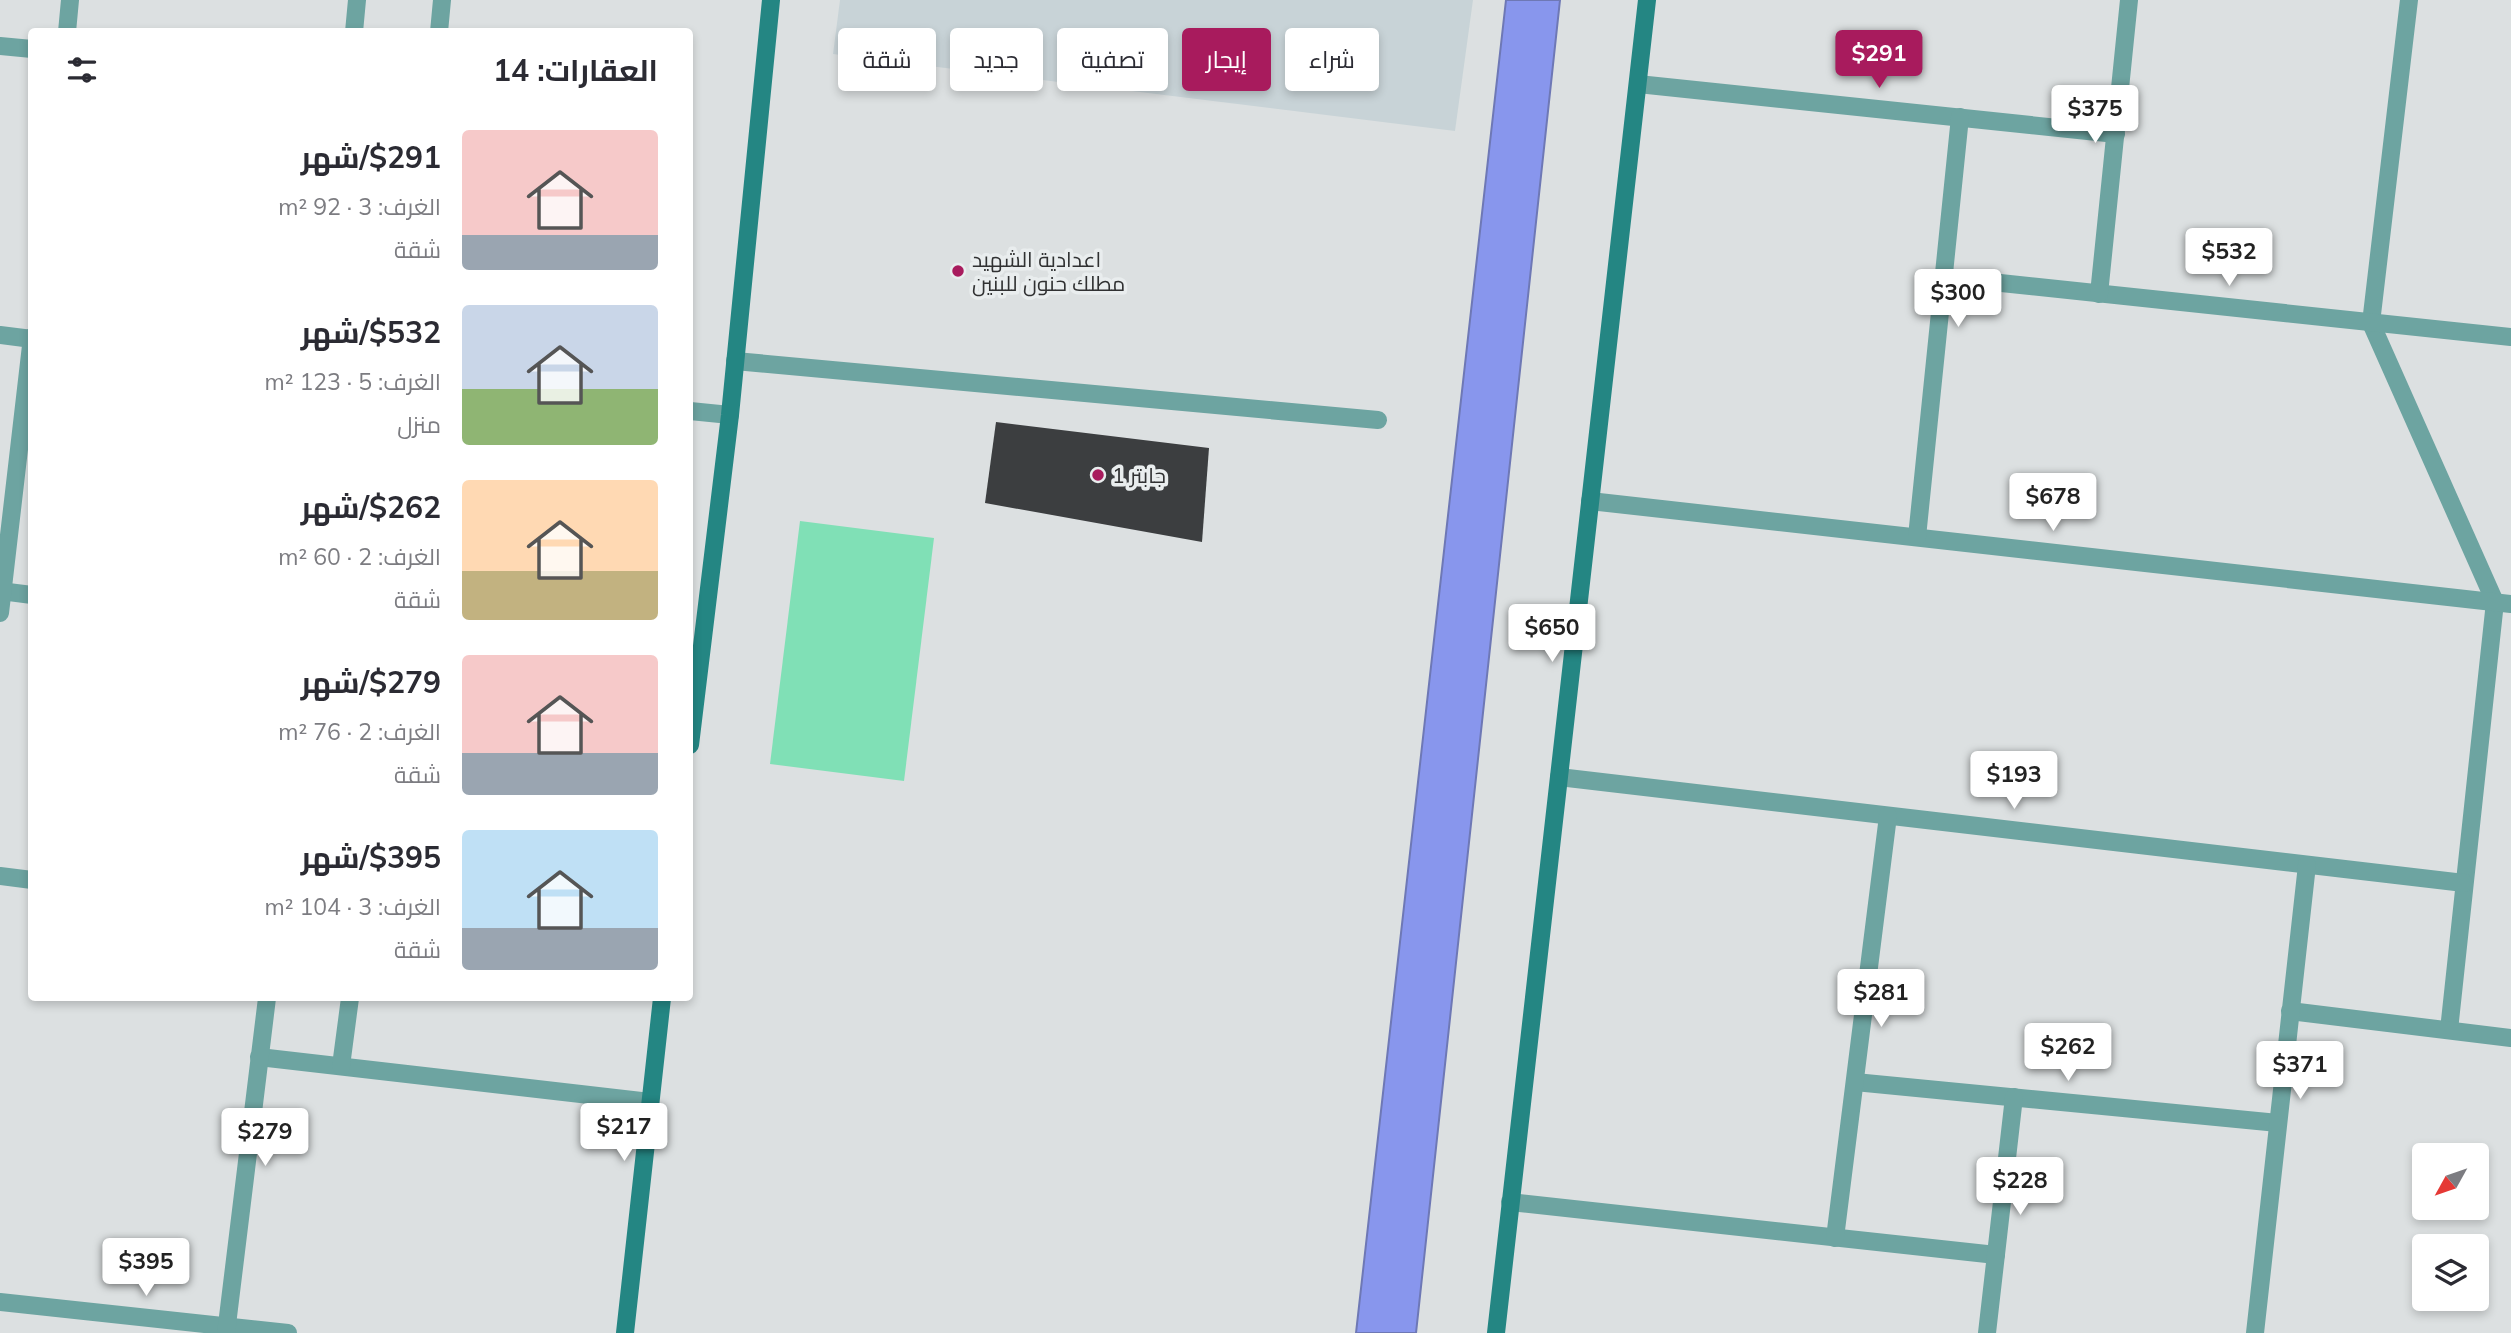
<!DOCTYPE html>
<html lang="ar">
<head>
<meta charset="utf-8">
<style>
  :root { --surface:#fff; --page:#f2f2f3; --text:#2b2b33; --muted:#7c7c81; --accent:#a81b5d }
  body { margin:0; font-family:Mulish,Cairo,sans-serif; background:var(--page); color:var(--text); direction:rtl; height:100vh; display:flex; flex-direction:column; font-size:26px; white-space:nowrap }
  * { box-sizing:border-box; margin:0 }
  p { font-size:23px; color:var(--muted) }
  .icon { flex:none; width:38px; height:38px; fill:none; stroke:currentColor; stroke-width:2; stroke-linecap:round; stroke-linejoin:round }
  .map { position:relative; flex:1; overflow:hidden; direction:ltr }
  .side { position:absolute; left:28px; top:28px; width:665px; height:973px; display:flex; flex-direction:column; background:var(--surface); border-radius:7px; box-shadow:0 4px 10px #0003; direction:rtl }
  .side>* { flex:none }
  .hud { position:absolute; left:714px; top:28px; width:665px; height:63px; direction:rtl; display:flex; gap:14px }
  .needle { width:46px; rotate:230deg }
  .tools { position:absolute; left:2412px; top:1143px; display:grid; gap:14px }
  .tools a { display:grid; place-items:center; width:77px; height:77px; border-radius:7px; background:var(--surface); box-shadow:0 4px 10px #0003; font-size:35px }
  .price { position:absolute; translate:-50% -60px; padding:0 16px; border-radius:7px; background:#fff; color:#222; font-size:23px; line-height:46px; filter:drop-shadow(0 2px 4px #0008) }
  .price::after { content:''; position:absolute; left:50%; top:42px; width:21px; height:16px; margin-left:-10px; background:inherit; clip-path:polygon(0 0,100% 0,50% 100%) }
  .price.selected { background:var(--accent); color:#fff }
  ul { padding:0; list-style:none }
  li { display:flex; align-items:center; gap:21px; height:175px; padding:0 35px }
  li span { display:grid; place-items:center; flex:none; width:196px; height:140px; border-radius:7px; color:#555 }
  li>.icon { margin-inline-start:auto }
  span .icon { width:84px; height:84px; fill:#fffc; stroke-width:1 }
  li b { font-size:30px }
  h2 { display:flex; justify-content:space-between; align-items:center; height:84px; padding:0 35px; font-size:30px }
  .pill { padding:0 24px; border-radius:7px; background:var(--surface); box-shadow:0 4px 10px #0003; font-size:24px; line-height:63px }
  .pill.selected { background:var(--accent); color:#fff }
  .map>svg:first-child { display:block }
  .built { fill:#c8d3d7 }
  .green { fill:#80e0b6 }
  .water { fill:#8896ed; stroke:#6e78b5; stroke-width:2 }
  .building { fill:#3c3e40 }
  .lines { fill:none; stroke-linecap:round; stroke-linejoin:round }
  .lane { stroke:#6da4a1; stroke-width:18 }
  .street { stroke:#6da4a1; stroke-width:18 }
  .secondary { stroke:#248683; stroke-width:18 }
  .poi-dot { fill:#a81b5d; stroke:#e9edee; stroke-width:2.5 }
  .labels { text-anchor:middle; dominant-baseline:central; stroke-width:7; stroke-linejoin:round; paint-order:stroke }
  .poi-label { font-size:21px; fill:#303132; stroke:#e9edee; text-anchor:start }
</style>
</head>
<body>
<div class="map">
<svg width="2511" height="1333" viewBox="0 0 2511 1333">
  <rect width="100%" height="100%" fill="#dce0e1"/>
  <path class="built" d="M 840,0 L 1473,0 L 1455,131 L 833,54 Z"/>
  <path class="green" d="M 800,521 L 934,538 L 904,781 L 770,764 Z"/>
  <path class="water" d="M 1506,0 L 1560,0 L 1416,1333 L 1356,1333 Z"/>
  <path class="building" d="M 996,422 L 1209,448 L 1202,542 L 985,503 Z"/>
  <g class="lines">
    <path class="lane" d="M 735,361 L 1378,420"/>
    <g class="street">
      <path d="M 2409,0 L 2371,323 L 2495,602 L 2449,1030"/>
      <path d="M 67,32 L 70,0"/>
      <path d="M 354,32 L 357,0"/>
      <path d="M 439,32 L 442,0"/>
      <path d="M 0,46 L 32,49"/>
      <path d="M 1638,84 L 2116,134"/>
      <path d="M 1944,277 L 2511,337"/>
      <path d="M 2099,294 L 2129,0"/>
      <path d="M 0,335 L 32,339"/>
      <path d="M 690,411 L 730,415"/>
      <path d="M 1590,501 L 2511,604"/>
      <path d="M 1917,537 L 1960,117"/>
      <path d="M 0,591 L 32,595"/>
      <path d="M 0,613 L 32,337"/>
      <path d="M 1559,777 L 2464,883"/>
      <path d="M 0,876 L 32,880"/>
      <path d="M 2290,1011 L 2511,1038"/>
      <path d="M 259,1057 L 650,1102"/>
      <path d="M 341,1066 L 350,998"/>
      <path d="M 1855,1082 L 2278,1123"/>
      <path d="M 1510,1202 L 1996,1255"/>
      <path d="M 1835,1238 L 1888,816"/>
      <path d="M 0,1302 L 288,1333"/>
      <path d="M 226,1333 L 267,998"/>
      <path d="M 1987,1333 L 2014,1097"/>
      <path d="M 2255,1333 L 2307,865"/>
    </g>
    <g class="secondary">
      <path d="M 690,745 L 730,415 L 771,0"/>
      <path d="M 625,1333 L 662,998"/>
      <path d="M 1496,1333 L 1647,0"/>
    </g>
  </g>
  <g class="poi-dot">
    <circle cx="958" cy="271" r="7"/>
    <circle cx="1098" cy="475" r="7"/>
  </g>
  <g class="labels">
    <g class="poi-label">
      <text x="972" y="259">اعدادية الشهيد<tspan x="972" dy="24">مطلك حنون للبنين</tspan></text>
      <text x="1112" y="475">جابتر 1</text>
    </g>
  </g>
</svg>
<div class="tools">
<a><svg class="needle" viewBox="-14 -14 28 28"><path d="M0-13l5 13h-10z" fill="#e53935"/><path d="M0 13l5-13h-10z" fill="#7c7c81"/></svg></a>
<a><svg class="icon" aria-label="layers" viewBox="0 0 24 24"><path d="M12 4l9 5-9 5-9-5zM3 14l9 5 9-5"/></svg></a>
</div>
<b class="price selected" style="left:1879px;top:90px">$291</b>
<b class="price" style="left:2095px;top:145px">$375</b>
<b class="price" style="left:2229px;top:288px">$532</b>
<b class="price" style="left:1958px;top:329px">$300</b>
<b class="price" style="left:2053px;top:533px">$678</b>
<b class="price" style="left:1552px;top:664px">$650</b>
<b class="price" style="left:2014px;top:811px">$193</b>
<b class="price" style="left:1881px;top:1029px">$281</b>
<b class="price" style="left:2068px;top:1083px">$262</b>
<b class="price" style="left:2300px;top:1101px">$371</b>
<b class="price" style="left:624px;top:1163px">$217</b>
<b class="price" style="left:265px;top:1168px">$279</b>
<b class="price" style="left:2020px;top:1217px">$228</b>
<b class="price" style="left:146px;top:1298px">$395</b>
<div class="hud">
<a class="pill">شراء</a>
<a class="pill selected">إيجار</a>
<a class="pill">تصفية</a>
<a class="pill">جديد</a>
<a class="pill">شقة</a>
</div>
<section class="side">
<h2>العقارات: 14<svg class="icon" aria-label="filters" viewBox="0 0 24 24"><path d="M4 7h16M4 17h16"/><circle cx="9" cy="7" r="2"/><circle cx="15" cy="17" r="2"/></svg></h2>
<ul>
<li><span style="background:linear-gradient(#f6c9c9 75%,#9aa5b1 0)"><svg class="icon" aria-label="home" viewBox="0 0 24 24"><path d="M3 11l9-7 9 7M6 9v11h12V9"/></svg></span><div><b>$291/شهر</b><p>الغرف: 3 · 92 m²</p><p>شقة</p></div></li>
<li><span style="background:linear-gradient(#c9d6e8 60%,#8fb573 0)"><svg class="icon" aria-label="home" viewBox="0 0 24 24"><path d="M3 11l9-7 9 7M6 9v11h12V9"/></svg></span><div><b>$532/شهر</b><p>الغرف: 5 · 123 m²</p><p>منزل</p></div></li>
<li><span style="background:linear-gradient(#ffd9b3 65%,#c2b280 0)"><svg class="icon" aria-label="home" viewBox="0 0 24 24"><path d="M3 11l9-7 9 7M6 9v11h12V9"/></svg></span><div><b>$262/شهر</b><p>الغرف: 2 · 60 m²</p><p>شقة</p></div></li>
<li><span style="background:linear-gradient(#f6c9c9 70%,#9aa5b1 0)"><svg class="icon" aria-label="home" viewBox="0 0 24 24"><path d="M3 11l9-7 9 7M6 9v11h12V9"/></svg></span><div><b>$279/شهر</b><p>الغرف: 2 · 76 m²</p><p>شقة</p></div></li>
<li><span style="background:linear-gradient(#bfe0f5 70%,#9aa5b1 0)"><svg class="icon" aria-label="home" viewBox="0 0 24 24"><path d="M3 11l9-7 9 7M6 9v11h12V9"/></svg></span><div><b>$395/شهر</b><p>الغرف: 3 · 104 m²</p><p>شقة</p></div></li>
</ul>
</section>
</div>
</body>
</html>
